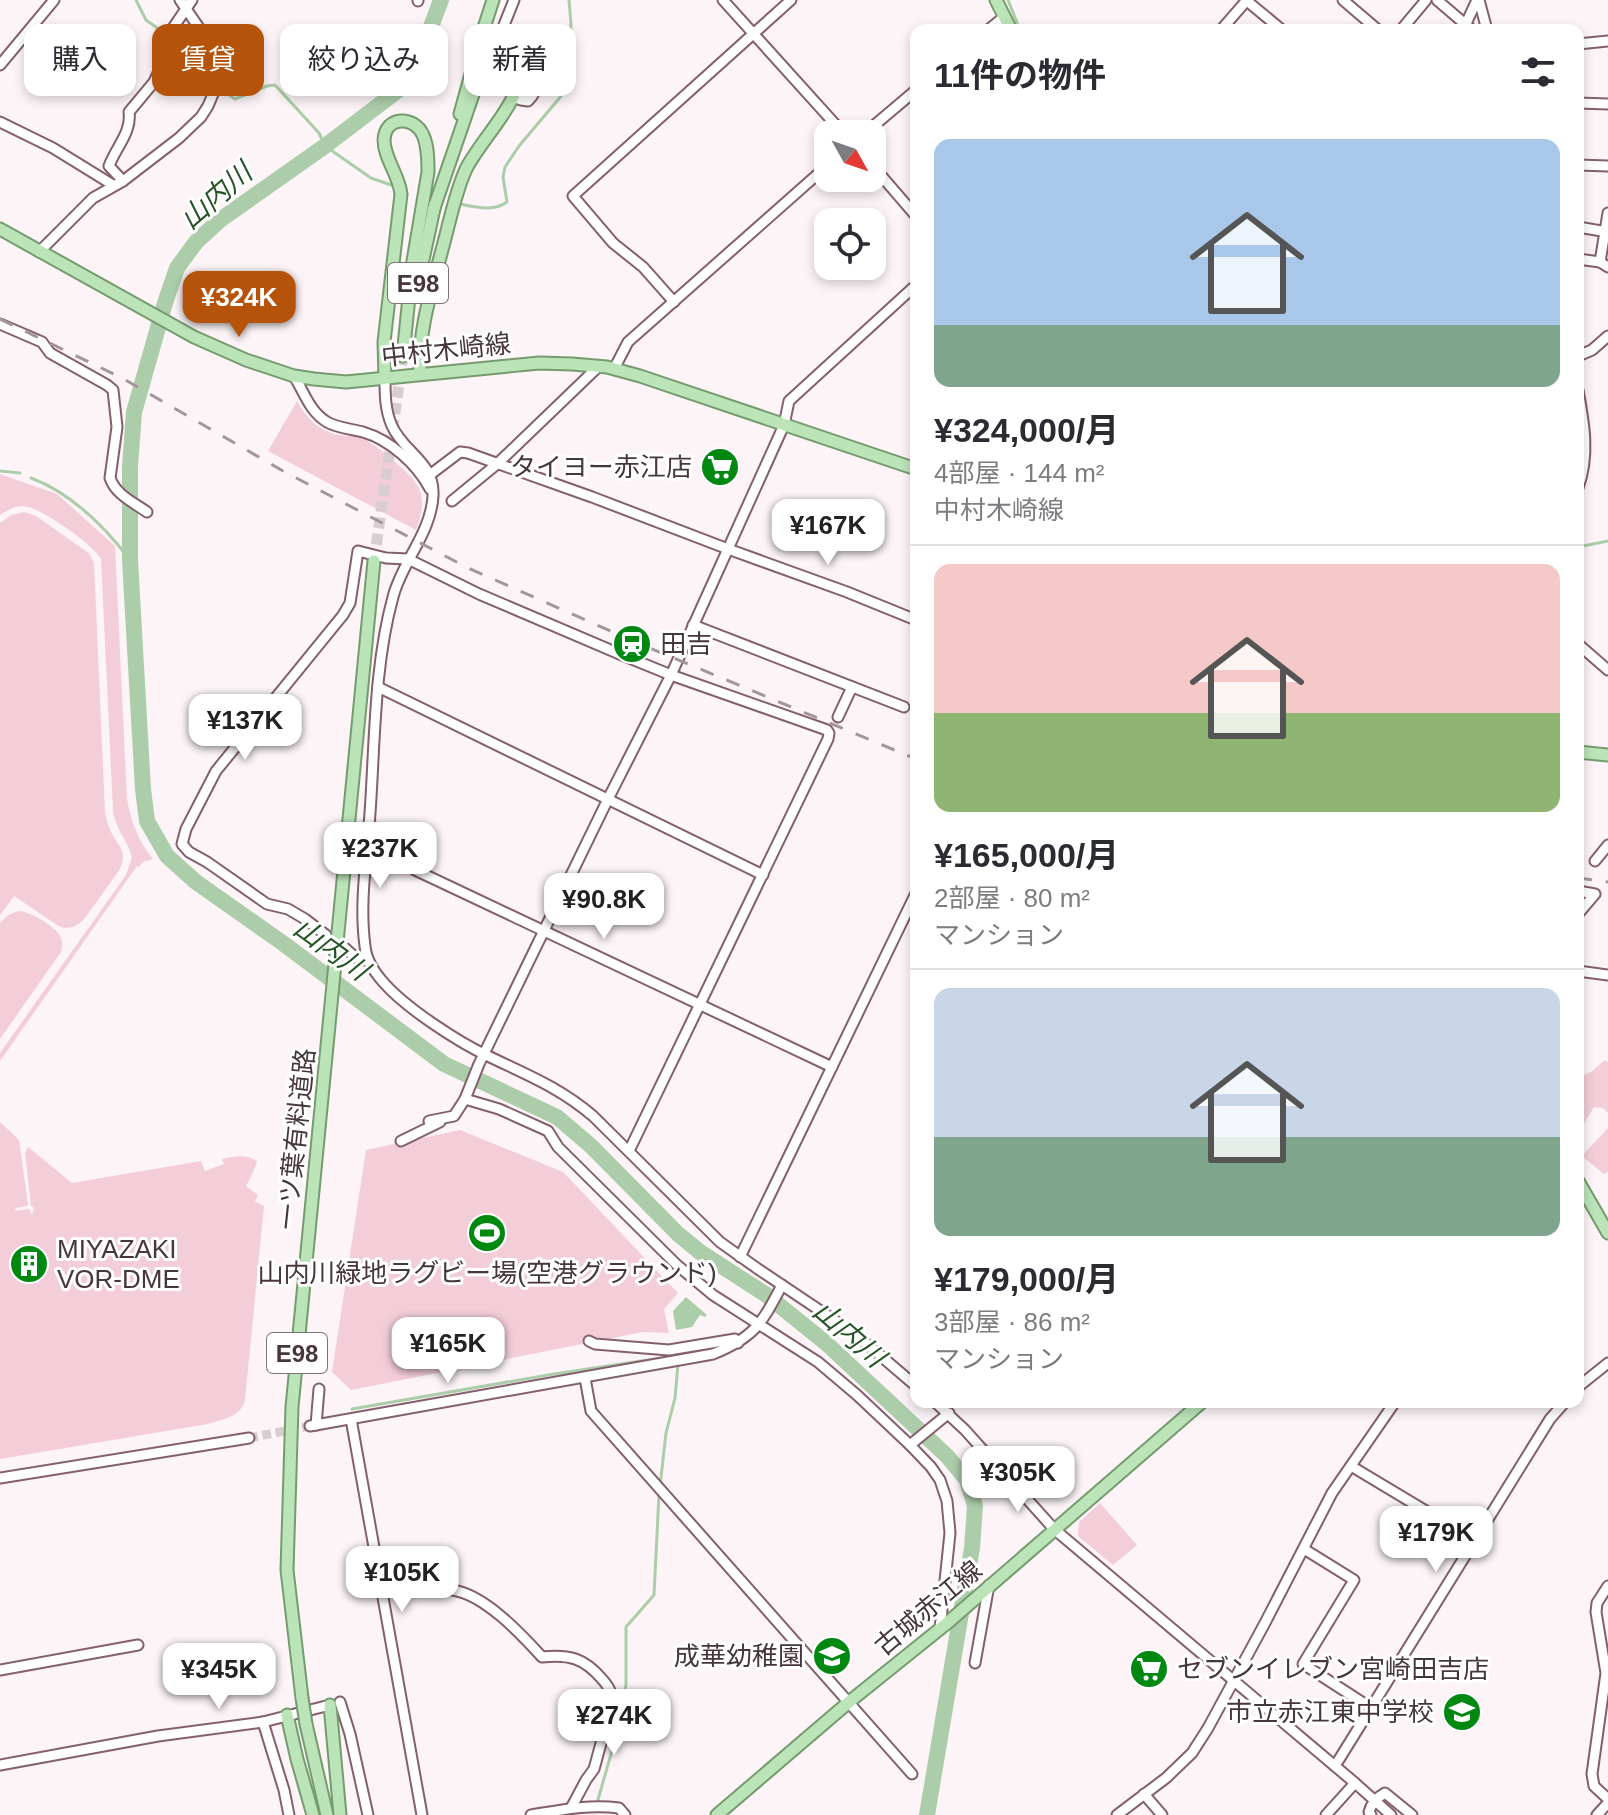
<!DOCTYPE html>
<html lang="ja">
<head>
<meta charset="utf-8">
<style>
  :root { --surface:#fff; --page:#f7f7f7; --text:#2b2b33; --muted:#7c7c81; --line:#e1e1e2; --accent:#b45309 }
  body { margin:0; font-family:Helvetica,"Noto Sans JP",sans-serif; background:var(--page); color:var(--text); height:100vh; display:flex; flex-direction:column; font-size:30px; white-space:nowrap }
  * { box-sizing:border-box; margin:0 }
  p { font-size:26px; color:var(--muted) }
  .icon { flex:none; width:44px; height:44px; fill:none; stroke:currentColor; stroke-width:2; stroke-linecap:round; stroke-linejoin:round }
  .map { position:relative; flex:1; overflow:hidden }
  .details { position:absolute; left:910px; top:24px; width:674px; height:1384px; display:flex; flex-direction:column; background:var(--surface); border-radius:16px; box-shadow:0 4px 12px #0003 }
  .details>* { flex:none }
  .guide { position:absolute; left:24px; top:24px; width:760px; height:72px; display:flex; gap:16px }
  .needle { width:52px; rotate:130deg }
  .controls { position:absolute; left:814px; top:120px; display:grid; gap:16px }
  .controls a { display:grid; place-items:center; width:72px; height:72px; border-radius:16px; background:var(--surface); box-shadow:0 4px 12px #0003; font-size:40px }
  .price { position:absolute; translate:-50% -68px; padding:0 18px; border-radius:16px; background:#fff; color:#222; font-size:26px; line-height:52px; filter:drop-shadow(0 2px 4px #0008) }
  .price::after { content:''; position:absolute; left:50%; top:48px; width:24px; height:18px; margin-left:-12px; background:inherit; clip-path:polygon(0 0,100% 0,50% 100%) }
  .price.current { background:var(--accent); color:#fff }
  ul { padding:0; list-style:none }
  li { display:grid; align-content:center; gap:16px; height:424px; padding:0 24px }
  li+li { border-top:2px solid var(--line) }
  li span { display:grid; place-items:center; height:248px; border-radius:16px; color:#555 }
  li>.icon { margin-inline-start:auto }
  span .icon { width:144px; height:144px; fill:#fffc; stroke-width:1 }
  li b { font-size:34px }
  h2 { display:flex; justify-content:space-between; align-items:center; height:96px; padding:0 24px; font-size:34px }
  .tag { padding:0 28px; border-radius:16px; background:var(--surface); box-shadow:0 4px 12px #0003; font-size:28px; line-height:72px }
  .tag.current { background:var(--accent); color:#fff }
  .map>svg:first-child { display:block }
  .green { fill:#f3ced9 }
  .water { fill:#accdaa }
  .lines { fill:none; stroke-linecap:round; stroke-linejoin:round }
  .stream { stroke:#accdaa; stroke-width:3 }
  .river { stroke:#accdaa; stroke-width:16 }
  .minor-tunnel { stroke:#d8ced1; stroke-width:9; stroke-dasharray:9 4.5; stroke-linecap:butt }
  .major-tunnel { stroke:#d8ced1; stroke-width:11; stroke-dasharray:11 5.5; stroke-linecap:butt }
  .minor-casing { stroke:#83606b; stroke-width:13 }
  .major-casing { stroke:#759b6f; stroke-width:15 }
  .minor { stroke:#fff; stroke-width:9 }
  .major { stroke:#bbe4b9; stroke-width:11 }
  .rail { stroke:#a29699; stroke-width:3; stroke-dasharray:14 14; stroke-linecap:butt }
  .major-bridge-casing { stroke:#759b6f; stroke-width:15; stroke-linecap:butt }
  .major-bridge { stroke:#bbe4b9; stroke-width:11 }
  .labels { text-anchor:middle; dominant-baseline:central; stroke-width:6; stroke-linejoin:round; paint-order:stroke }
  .shield { fill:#fff; stroke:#7e7276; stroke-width:2 }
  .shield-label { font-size:24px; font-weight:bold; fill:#47363b }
  .street-label { font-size:26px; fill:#47363b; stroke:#fff }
  .poi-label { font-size:26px; fill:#47363b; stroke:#fff; text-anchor:end }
  .water-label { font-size:28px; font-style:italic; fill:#265426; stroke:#fff }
</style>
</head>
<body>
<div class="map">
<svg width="1608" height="1815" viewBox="0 0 1608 1815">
  <rect width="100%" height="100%" fill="#fcf4f6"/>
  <g class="green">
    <path d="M 297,401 C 307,418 318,431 339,435 C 346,436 356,436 363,439 C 375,444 384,453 394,461 C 421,484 429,495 416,530 L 268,451 Z"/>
    <path d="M 0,474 L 57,494 L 115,546 L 127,799 C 131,821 138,841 153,859 L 143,862 L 139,867 L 137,866 L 0,1061 L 0,1053 L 126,875 L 132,857 C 128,841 116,830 113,812 L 101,559 C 94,545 39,506 23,506 C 14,506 8,510 0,515 Z"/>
    <path d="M 24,512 L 36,516 L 83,549 L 89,553 L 94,563 L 105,812 C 106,819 108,825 111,832 C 118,847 128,850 120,869 L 85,918 C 78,926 70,930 60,927 L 14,896 L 0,915 L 0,523 L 11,515 Z"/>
    <path d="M 18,911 C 29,911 51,924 58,933 C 63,939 63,946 61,952 L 0,1039 L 0,923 L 8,915 Z"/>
    <path d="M 1605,1060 L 1608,1062 L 1608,1113 L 1603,1108 L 1594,1107 L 1578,1134 L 1578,1102 L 1582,1097 L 1578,1091 L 1578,1077 L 1591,1072 Z"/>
    <path d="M 0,1122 L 19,1140 L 28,1204 L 27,1206 L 16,1208 L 15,1211 L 29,1209 L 32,1215 L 34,1208 L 31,1206 L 25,1153 L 28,1147 L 72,1183 L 201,1161 L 205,1171 L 224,1164 L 222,1159 C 234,1156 247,1154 257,1161 C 255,1169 250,1179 246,1186 L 258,1195 L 255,1201 L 264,1206 L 245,1400 C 241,1417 223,1419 208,1424 L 0,1459 Z"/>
    <path d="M 1608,1128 L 1608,1172 L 1604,1174 L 1582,1156 Z"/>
    <path d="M 460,1130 L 563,1172 L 678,1293 L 664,1309 L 669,1333 L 643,1332 L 351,1390 L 332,1372 L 366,1150 Z"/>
    <path d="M 1100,1503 L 1137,1545 L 1113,1565 L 1078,1536 L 1079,1522 Z"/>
  </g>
  <path class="water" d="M 686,1297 L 707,1315 L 705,1317 L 700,1315 L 692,1327 L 676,1330 L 673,1311 Z"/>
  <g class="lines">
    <g class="stream">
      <path d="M 136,0 L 146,20 L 167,35"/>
      <path d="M 1008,0 L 1020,30"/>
      <path d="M 177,27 C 189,42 196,62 210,76"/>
      <path d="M 215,82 L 229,95 L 235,99 L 267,86 L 275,85 L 319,133 L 325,146 L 371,178 L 394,186"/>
      <path d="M 460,204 C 475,207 494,212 507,202 L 503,177 L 505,167 L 519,146 L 562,95 L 570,53 L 571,24 L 569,0"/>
      <path d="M 0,471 L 20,473"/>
      <path d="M 31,478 C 71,493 105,527 130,560"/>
      <path d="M 1578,547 L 1608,541"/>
      <path d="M 352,1409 L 554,1374 L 668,1357"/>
      <path d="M 660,1486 L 666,1433 L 675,1398 L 678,1364"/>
      <path d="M 597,1803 L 620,1723 L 626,1684 L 626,1627 L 654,1595 L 659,1494"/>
    </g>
    <path class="river" d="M 441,0 L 417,64 L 409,79 L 396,92 L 325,146 L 220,220 L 196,242 L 177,268 L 165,303 L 134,412 L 130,466 L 130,560 L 143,789 L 147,821 L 167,856 L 196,882 L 284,944 L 444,1064 L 557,1117 L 591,1146 L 678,1234 L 700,1252 L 765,1294 L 826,1343 L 947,1456 L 967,1480 L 975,1506 L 972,1548 L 927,1815"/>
    <path class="minor-tunnel" d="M 249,1438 L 310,1426"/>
    <path class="major-tunnel" d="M 374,561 L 403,356"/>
    <g class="minor-casing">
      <g id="minor">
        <path d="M 418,0 L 418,1"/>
        <path d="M 723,0 L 844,134"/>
        <path d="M 1343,0 L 1378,30"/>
        <path d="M 1437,0 L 1472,30"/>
        <path d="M 1479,0 L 1487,30"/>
        <path d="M 1247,1 L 1282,30"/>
        <path d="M 988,30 L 1004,17"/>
        <path d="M 1221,30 L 1247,0"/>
        <path d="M 1401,30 L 1426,0"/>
        <path d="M 1463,30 L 1477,0"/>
        <path d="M 1578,44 L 1608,41"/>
        <path d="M 0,65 L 54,0"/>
        <path d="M 514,97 L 521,100 L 528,101 C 544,86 537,57 521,44 C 516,40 510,38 505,34 L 504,25 L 514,0"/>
        <path d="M 1578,103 L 1608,104"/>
        <path d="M 0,122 L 53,148 L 113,185"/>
        <path d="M 864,134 L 916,90"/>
        <path d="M 872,165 L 916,216"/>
        <path d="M 1578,165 L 1608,166"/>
        <path d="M 123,181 L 109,166 C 116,147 132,132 129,112 L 154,82 L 159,71 L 159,55 L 162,44 L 192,0"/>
        <path d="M 1578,227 L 1608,232"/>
        <path d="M 39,252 L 93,198 L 123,181 L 179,138 L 201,117 L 208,106 L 213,94 L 214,60 L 204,35 L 180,0"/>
        <path d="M 1578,259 L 1600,262 L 1608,267"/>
        <path d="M 1600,262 L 1608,213"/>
        <path d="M 674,302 L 643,267 L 613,243 L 573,196 L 791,0"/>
        <path d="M 0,324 L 42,342 L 50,353 L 107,385 L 113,390 L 117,427 L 110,478 C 116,495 133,502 147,512"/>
        <path d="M 1578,356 L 1592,350 L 1608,336"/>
        <path d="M 614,369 L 628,342 L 828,165"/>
        <path d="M 294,376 C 304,392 310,412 327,422 C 337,428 352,429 363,432 C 390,440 417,464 430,489"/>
        <path d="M 385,378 C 385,395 385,410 392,426 C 404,453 435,462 433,496 C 431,533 402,562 393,597 C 374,666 375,742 370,813 C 367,858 359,902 365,946 C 366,960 375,973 384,983 C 406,1008 458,1042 488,1056 C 527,1075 559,1087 593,1116 L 720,1242 L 758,1269 L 855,1334 L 916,1386"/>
        <path d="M 1578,390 C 1584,423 1590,455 1578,488"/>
        <path d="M 431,474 L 460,452 L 468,453 L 592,497 L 728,549 L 847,592 L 916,620"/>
        <path d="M 452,501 L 497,464 L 599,366"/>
        <path d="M 693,625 L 904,707"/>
        <path d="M 1578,644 L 1608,670"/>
        <path d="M 378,687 L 763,875"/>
        <path d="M 838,717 L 852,687"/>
        <path d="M 369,823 L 400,859 L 415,870 L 832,1067"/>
        <path d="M 1595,861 L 1608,845"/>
        <path d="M 1578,891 L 1595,894 L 1578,914"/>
        <path d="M 326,935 L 305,919 L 288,909 L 267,904 L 207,862 L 189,852 L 182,844 L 186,829 L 216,771 L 343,615 L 350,603 L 358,551 L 386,558 L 408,559 L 479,594 L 622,655 L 671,675 L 827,730 L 829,733 L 828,739 L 629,1151"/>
        <path d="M 345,948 L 356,958 L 368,961"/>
        <path d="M 1578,971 L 1608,975"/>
        <path d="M 465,1099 L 499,1109 L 548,1131 L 558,1147 L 677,1265 L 713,1295 L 818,1362 L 857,1395 L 910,1445 L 931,1467 L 940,1480 L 947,1501 L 950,1533 L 940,1629"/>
        <path d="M 429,1121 L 454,1116 L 465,1099 L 479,1064 L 608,799 L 671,675 L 784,425 L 789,401 L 916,285"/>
        <path d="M 401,1141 L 440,1122"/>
        <path d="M 740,1257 L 916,893"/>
        <path d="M 589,1341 L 595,1344 L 669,1350 L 735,1339 L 738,1343"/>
        <path d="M 585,1378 L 591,1411 L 912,1774"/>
        <path d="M 1578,1387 L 1608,1363"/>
        <path d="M 935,1402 L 965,1430 L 1054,1529 L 1355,1783 L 1391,1815"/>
        <path d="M 351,1419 L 422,1815"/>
        <path d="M 316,1425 L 319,1389"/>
        <path d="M 310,1426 L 713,1354 C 755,1337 762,1323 782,1285"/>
        <path d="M 910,1445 L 949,1413"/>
        <path d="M 1351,1466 L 1476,1541"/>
        <path d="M 0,1478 L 249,1438"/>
        <path d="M 1304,1549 L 1354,1580 L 1303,1664 L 1371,1708"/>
        <path d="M 1608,1586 L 1597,1603 L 1596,1612 L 1606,1673 L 1592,1774 L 1594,1786 L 1608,1799"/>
        <path d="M 452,1590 C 484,1594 521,1634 542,1657 C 569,1654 584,1658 602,1679 C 609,1687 612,1692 612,1703 L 594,1769 L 586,1780 L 571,1808"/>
        <path d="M 975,1663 L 989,1585"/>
        <path d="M 0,1670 L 138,1645"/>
        <path d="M 340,1702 L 350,1734 L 368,1815"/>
        <path d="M 263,1722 L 284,1790 L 289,1815"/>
        <path d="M 0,1765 L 158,1736 L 263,1722 L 330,1705"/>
        <path d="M 1335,1766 L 1550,1419 L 1565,1402"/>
        <path d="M 1144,1794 L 1162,1815"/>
        <path d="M 531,1815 C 561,1810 589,1804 619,1808 L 625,1815"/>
        <path d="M 1117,1815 L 1166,1778 L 1192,1753 L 1208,1728 L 1266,1621 L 1332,1493 L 1395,1402"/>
        <path d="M 1326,1815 L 1355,1783"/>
        <path d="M 1371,1815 L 1369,1812 C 1371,1804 1378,1797 1385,1793 L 1412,1815"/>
        <path d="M 1597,1815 L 1608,1803"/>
      </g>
    </g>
    <g class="major-casing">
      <g id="major">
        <path d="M 996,0 L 1011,30"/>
        <path d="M 460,114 L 482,34 L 493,0"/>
        <path d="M 0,229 L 194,337 L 246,360 L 294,376 L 314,379 L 346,382 L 539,363 L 572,364 L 607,367 L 640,376 L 916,469"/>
        <path d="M 416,292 L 435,204"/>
        <path d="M 420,374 C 418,330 432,289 443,246 C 450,221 455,193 466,169 C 481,139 522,101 521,67 C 505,39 489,59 479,77 L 433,211"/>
        <path d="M 385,378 L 384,342 L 401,194 C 399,175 384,158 384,140 C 385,116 414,115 423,135 C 428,146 428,160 428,172 L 412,267 L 403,356"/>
        <path d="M 1578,752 L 1608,755"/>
        <path d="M 1578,1181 L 1608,1233"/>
        <path d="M 302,1698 L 287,1570 L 292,1407 L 374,561"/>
        <path d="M 330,1705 L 340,1815"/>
        <path d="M 287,1715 L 297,1759 L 313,1815"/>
        <path d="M 306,1724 L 327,1815"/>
        <path d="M 717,1815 L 849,1702 L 946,1624 L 1202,1402"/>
      </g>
    </g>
    <use href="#minor" class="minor"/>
    <use href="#major" class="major"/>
    <g class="rail">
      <path d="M 0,319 L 122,378 L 283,471 L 468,568 L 633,641 L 916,759"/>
      <path d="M 1578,878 L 1608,882"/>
    </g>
    <g class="major-bridge-casing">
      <path id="major-bridge" d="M 302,1698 L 306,1724"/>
    </g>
    <use href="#major-bridge" class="major-bridge"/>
  </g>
  <defs>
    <g id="supermarket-disc" transform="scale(2)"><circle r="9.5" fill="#081" stroke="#fff"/><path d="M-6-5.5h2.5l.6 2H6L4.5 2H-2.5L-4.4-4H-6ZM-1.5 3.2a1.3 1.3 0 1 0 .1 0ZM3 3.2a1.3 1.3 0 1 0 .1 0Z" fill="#fff"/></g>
    <g id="station-disc" transform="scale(2)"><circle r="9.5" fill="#081" stroke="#fff"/><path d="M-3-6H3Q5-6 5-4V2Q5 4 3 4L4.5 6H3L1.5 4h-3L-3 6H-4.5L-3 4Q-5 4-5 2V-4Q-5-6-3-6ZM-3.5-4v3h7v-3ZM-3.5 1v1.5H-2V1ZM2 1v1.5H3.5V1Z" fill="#fff"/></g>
    <g id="stadium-disc" transform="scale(2)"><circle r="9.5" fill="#081" stroke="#fff"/><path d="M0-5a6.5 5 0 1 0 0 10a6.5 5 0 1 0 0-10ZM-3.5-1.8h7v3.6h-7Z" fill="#fff"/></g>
    <g id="building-disc" transform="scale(2)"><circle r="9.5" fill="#081" stroke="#fff"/><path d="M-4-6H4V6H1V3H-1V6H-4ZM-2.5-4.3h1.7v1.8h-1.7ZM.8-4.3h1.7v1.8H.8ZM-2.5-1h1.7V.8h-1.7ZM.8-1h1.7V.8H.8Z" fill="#fff"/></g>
    <g id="school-disc" transform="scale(2)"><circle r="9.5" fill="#081" stroke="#fff"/><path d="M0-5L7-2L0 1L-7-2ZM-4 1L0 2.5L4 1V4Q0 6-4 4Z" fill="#fff"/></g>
  </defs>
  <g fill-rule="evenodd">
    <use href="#supermarket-disc" x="720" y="467"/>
    <use href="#station-disc" x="632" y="644"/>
    <use href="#stadium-disc" x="487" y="1233"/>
    <use href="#building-disc" x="29" y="1264"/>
    <use href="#school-disc" x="832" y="1656"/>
    <use href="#supermarket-disc" x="1149" y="1669"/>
    <use href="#school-disc" x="1462" y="1712"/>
  </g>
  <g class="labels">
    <g class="shield">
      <rect x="388" y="263" width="60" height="40" rx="6"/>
      <rect x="267" y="1333" width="60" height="40" rx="6"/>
    </g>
    <g class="shield-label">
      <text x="418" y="283">E98</text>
      <text x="297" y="1353">E98</text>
    </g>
    <g class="street-label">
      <text transform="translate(446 350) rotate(-6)">中村木崎線</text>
      <text transform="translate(296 1139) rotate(-84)">一ツ葉有料道路</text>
      <text transform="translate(928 1608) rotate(-40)">古城赤江線</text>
    </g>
    <g class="poi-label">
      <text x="692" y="467">タイヨー赤江店</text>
      <text x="660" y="644" text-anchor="start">田吉</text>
      <text x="57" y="1249" text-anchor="start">MIYAZAKI<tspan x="57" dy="30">VOR-DME</tspan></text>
      <text x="487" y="1273" text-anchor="middle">山内川緑地ラグビー場(空港グラウンド)</text>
      <text x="804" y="1656">成華幼稚園</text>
      <text x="1177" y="1669" text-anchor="start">セブンイレブン宮崎田吉店</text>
      <text x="1434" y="1712">市立赤江東中学校</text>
    </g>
    <g class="water-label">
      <text transform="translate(216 196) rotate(-41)">山内川</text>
      <text transform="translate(331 949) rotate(36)">山内川</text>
      <text transform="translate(849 1334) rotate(41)">山内川</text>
    </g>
  </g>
</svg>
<div class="controls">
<a><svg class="needle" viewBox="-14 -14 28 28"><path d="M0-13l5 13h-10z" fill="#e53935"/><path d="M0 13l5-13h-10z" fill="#7c7c81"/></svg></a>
<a><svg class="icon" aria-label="locate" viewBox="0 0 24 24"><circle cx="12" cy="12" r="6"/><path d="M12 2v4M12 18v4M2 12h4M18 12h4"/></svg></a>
</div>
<b class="price current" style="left:239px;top:339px">¥324K</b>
<b class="price" style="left:828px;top:567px">¥167K</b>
<b class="price" style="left:245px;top:762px">¥137K</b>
<b class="price" style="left:380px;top:890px">¥237K</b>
<b class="price" style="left:604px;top:941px">¥90.8K</b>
<b class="price" style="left:448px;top:1385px">¥165K</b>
<b class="price" style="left:1018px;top:1514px">¥305K</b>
<b class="price" style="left:1436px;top:1574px">¥179K</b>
<b class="price" style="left:402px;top:1614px">¥105K</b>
<b class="price" style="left:219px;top:1711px">¥345K</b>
<b class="price" style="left:614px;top:1757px">¥274K</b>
<div class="guide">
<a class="tag">購入</a>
<a class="tag current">賃貸</a>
<a class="tag">絞り込み</a>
<a class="tag">新着</a>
</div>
<section class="details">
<h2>11件の物件<svg class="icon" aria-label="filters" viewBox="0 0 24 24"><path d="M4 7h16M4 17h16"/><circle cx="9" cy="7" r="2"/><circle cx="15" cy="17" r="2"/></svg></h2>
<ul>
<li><span style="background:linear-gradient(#a9c7e8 75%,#7fa58c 0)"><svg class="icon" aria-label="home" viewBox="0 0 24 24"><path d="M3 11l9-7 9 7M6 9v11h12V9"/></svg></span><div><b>¥324,000/月</b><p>4部屋 · 144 m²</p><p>中村木崎線</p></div></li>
<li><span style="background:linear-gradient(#f6c9c9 60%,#8fb573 0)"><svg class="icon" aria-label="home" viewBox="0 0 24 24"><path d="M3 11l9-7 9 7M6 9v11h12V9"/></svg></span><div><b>¥165,000/月</b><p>2部屋 · 80 m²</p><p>マンション</p></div></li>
<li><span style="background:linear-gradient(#c9d6e8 60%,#7fa58c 0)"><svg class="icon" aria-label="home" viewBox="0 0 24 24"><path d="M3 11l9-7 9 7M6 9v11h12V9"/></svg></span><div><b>¥179,000/月</b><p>3部屋 · 86 m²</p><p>マンション</p></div></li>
</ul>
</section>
</div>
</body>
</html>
